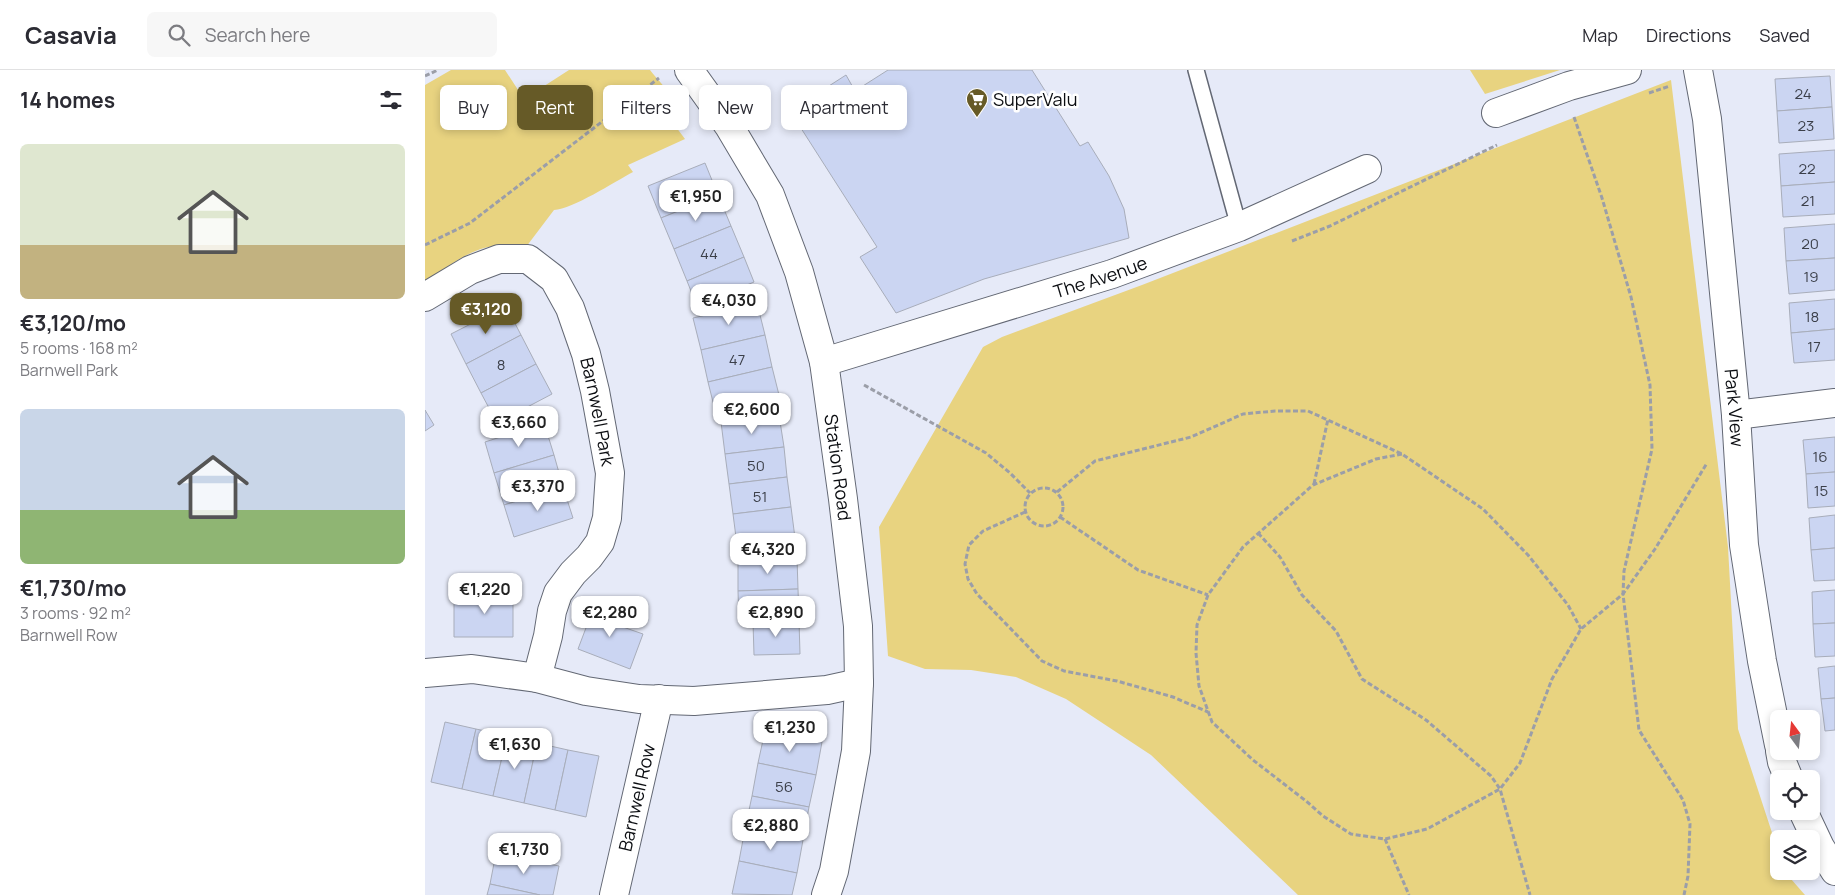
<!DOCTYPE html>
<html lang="en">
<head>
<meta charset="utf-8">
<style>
  :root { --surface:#fff; --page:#f7f7f7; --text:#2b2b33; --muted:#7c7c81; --line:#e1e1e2; --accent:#665a27 }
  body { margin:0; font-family:Manrope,sans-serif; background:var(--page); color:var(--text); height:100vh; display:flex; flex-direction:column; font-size:19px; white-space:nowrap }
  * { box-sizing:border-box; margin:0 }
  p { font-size:16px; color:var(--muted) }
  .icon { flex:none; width:28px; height:28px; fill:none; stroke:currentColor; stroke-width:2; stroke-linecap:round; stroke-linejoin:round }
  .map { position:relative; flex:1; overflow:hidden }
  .details { display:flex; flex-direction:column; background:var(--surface); width:425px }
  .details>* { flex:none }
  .hud { position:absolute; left:15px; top:15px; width:475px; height:45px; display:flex; gap:10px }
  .needle { width:32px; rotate:345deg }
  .fabs { position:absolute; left:1345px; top:640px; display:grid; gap:10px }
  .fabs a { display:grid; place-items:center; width:50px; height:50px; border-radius:8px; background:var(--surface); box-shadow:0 2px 8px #0003; font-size:25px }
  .price { position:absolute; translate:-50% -42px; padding:0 11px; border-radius:10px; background:#fff; color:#222; font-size:16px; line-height:32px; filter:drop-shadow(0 1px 2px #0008) }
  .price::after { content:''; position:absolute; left:50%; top:30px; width:15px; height:11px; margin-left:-8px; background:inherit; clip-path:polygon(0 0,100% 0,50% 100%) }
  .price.selected { background:var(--accent); color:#fff }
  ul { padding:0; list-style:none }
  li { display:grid; align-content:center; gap:10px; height:265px; padding:0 20px }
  li span { display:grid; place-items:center; height:155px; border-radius:8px; color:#555 }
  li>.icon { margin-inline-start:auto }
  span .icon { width:90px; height:90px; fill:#fffc; stroke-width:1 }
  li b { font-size:21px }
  h2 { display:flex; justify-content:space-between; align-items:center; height:60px; padding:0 20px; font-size:21px }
  .pill { padding:0 18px; border-radius:8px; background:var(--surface); box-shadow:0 2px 8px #0003; font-size:18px; line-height:45px }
  .pill.selected { background:var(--accent); color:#fff }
  header { display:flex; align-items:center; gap:30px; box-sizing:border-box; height:70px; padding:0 25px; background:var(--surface); border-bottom:1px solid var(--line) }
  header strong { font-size:24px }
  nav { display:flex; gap:28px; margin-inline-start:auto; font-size:18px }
  .search { width:350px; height:45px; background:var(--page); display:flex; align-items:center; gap:12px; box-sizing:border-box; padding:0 18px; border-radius:8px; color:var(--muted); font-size:19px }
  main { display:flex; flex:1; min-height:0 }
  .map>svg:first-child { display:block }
  .green { fill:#e8d380 }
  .building { fill:#cbd5f2; stroke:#a8adba }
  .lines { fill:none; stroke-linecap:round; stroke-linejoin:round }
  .service-casing { stroke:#636874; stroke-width:18 }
  .minor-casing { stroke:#636874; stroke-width:30 }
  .tertiary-casing { stroke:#636874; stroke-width:30 }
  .path { stroke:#9b9ea8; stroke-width:3; stroke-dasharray:5 2.5; stroke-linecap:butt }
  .service { stroke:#fff; stroke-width:15 }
  .minor { stroke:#fff; stroke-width:28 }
  .tertiary { stroke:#fff; stroke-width:28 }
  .labels { text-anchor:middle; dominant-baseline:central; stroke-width:5; stroke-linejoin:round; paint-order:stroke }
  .number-label { font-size:15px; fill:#3b3f49 }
  .poi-label { font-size:18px; fill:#0b0d11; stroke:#fff; text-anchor:start }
  .street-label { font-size:18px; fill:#0b0d11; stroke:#fff }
</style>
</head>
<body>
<header>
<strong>Casavia</strong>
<div class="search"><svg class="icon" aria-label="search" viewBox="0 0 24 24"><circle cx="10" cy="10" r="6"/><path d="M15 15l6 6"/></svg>Search here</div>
<nav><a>Map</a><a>Directions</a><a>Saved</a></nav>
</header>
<main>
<section class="details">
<h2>14 homes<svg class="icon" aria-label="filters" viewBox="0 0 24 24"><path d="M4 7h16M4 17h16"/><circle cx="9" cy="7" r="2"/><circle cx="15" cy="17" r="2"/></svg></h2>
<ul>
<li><span style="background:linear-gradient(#dfe7d0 65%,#c2b280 0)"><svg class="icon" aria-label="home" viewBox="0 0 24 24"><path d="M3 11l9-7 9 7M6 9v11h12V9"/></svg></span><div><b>€3,120/mo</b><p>5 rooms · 168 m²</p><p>Barnwell Park</p></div></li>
<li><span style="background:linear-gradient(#c9d6e8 65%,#8fb573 0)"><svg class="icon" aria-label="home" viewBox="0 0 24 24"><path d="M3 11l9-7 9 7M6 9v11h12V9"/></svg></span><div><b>€1,730/mo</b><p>3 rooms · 92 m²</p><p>Barnwell Row</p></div></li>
</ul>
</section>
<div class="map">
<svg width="1410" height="825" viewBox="0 0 1410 825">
  <rect width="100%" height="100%" fill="#e6eaf8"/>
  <g class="green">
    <path d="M 26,0 L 80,0 L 99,29 L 144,0 L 225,0 C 240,19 254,28 248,53 L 260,69 L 203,95 L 208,102 C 189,112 148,139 129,140 L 101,177 C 91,176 80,175 70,176 C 43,179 22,198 0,212 L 0,15 Z"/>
    <path d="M 1045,0 L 1135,0 L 1060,24 Z"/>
    <path d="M 1246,10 L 1303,477 L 1313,659 L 1354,784 L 1354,801 L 1359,801 L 1380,825 L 873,825 L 726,685 L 641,629 L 591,607 L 546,600 L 500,599 L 463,586 L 454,457 L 558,277 L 577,267 L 717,215 Z"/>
  </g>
  <g class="building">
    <path d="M 463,0 L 607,0 L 655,76 L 663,72 L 684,106 L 699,139 L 704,168 L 559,209 L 471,243 L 435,187 L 452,177 L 365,41 L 421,5 L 430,21 Z"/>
    <path d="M 1405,6 L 1407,37 L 1352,41 L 1350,9 Z"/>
    <path d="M 1407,37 L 1409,69 L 1354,73 L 1352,41 Z"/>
    <path d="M 1410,80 L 1410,112 L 1356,116 L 1354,84 Z"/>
    <path d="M 280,93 L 293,125 L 236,148 L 223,116 Z"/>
    <path d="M 1410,112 L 1410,144 L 1358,147 L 1356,116 Z"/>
    <path d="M 293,125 L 306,156 L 249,179 L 236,148 Z"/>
    <path d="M 1410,154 L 1410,188 L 1361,191 L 1359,158 Z"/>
    <path d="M 306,156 L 319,187 L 262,211 L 249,179 Z"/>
    <path d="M 319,187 L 329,212 L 272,236 L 262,211 Z"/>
    <path d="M 1410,188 L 1410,220 L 1364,224 L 1361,191 Z"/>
    <path d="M 1410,229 L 1410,259 L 1366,263 L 1364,233 Z"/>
    <path d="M 332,233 L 340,265 L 276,280 L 268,248 Z"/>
    <path d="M 81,236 L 96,265 L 41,294 L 26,264 Z"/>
    <path d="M 1410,259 L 1410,290 L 1369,293 L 1366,263 Z"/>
    <path d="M 96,265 L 111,294 L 56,323 L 41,294 Z"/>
    <path d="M 340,265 L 347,297 L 283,312 L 276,280 Z"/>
    <path d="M 111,294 L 127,324 L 72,353 L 56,323 Z"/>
    <path d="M 347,297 L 355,329 L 291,344 L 283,312 Z"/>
    <path d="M 0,340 L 9,355 L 0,361 Z"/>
    <path d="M 354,345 L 359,377 L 300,384 L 296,352 Z"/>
    <path d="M 119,353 L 129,385 L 69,403 L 60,372 Z"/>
    <path d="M 1410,367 L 1410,402 L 1381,404 L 1378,370 Z"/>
    <path d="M 359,377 L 362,407 L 304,414 L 300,384 Z"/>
    <path d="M 129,385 L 138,417 L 79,435 L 69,403 Z"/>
    <path d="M 1410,402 L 1410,436 L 1383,438 L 1381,404 Z"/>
    <path d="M 362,407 L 366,437 L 308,444 L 304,414 Z"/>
    <path d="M 138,417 L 148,448 L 89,467 L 79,435 Z"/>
    <path d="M 366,437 L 370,468 L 312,475 L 308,444 Z"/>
    <path d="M 1410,445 L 1410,478 L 1386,480 L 1384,448 Z"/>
    <path d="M 1410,478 L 1410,510 L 1389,511 L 1386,480 Z"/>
    <path d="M 372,488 L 373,519 L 313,521 L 313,490 Z"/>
    <path d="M 56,519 L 88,519 L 88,567 L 29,567 L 29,529 L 56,529 Z"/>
    <path d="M 373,519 L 374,551 L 314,553 L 313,521 Z"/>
    <path d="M 1410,520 L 1410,553 L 1388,554 L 1387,522 Z"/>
    <path d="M 170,534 L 199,545 L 195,556 L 218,564 L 205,599 L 153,579 Z"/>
    <path d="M 374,551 L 375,584 L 329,585 L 328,552 Z"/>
    <path d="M 1410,553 L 1410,586 L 1390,587 L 1388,554 Z"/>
    <path d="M 1410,596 L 1410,628 L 1396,629 L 1393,598 Z"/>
    <path d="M 1410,628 L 1410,660 L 1400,661 L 1396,629 Z"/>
    <path d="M 20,652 L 51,659 L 37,719 L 6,712 Z"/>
    <path d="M 51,659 L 82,666 L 68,726 L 37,719 Z"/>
    <path d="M 340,661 L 397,672 L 391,705 L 333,693 Z"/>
    <path d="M 82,666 L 112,673 L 99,733 L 68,726 Z"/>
    <path d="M 112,673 L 143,680 L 130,740 L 99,733 Z"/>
    <path d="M 143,680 L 174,686 L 161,747 L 130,740 Z"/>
    <path d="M 333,693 L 391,705 L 384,737 L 327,726 Z"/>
    <path d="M 327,726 L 384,737 L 378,770 L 320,759 Z"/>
    <path d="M 320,759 L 378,770 L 372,803 L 314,791 Z"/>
    <path d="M 71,783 L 134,796 L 128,825 L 115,825 L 65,814 Z"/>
    <path d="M 314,791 L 372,803 L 367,825 L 307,824 Z"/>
    <path d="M 65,814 L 115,825 L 62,825 Z"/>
  </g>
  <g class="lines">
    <g class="service-casing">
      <path id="service" d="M 771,0 L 814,157"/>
    </g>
    <g class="minor-casing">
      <g id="minor">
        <path id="s1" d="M 1273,0 L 1282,49 L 1311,345 L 1319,475 L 1337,591 L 1354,675"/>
        <path d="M 1071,43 L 1144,16 L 1202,0"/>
        <path id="s2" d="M 0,227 L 45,200 L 74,189 L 103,189 L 129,209 L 145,238 L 161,284 L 170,321 L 185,403 L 182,448 L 175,472 L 164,487 L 148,503 L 133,523 L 127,541 L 123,566 L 112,608"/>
        <path id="s3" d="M 399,292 L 687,204 L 814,157 L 942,99"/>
        <path d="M 1311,345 L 1410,333"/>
        <path d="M 0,603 L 47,599 L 112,608 L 161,621 L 214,629 L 269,631 L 402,620 L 434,613"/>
        <path d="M 1355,681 L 1357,692 L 1364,709"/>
        <path d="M 1378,741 L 1395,777 L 1410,801"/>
        <path id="s4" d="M 189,825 L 234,629"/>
      </g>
    </g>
    <g class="tertiary-casing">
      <g id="tertiary">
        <path id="s5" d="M 264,0 L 304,56 L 345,125 L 374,202 L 399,292 L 418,429 L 433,556 L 434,613 L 431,681 L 409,801 L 401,825"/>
      </g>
    </g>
    <g class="path">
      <path d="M 0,6 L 13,0"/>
      <path d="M 1224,23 L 1245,16"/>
      <path d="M 1149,47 L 1177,128 L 1206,227 L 1225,315 L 1227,379 L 1199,501 L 1198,524 L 1214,660 L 1258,730 L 1265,754 L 1263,806 L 1259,825"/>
      <path d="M 867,171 L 905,156 L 1072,75"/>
      <path d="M 0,175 L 45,153 L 234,8"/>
      <path d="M 439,315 L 561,383 L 585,403 L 605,423"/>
      <path d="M 977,384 L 951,389 L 888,415 L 818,477 L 783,525 L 772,555 L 771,583 L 774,616 L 787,652 L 828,690 L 881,731 L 898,746 L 926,764 L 960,769 L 1002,759 L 1075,719 L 1095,693 L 1127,609 L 1156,559 L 1198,524 L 1230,479 L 1282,393"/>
      <path d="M 889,414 L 903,349"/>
      <circle cx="619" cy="437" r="19"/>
      <path d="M 632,422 L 670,391 L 766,367 L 818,344 L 850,341 L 883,341 L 977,384 L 1058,439 L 1103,485 L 1143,535 L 1156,559"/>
      <path d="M 600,442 L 558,461 L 544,475 L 540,494 L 543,509 L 552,524 L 617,591 L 639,601 L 692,611 L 748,627 L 783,642"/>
      <path d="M 635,447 L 713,500 L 783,525"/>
      <path d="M 833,463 L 855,487 L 877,525 L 911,561 L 937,609 L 1001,650 L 1066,706 L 1075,719 L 1105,825"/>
      <path d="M 960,769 L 984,825"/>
    </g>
    <use href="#service" class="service"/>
    <use href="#minor" class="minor"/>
    <use href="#tertiary" class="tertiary"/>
  </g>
  <defs>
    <g id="supermarket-pin" transform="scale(1.125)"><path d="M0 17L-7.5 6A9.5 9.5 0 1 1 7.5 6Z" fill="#665a27" stroke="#fff"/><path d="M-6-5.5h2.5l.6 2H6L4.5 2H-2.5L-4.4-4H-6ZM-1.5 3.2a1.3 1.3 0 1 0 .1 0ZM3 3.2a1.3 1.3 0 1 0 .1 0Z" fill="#fff"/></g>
  </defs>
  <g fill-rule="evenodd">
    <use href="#supermarket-pin" x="552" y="29"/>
  </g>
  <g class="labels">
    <g class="number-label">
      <text x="1378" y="23">24</text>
      <text x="1381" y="55">23</text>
      <text x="1382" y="98">22</text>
      <text x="1383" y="130">21</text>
      <text x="1385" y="173">20</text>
      <text x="284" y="183">44</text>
      <text x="1386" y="206">19</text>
      <text x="1387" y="246">18</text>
      <text x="1389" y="276">17</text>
      <text x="312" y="289">47</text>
      <text x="76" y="294">8</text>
      <text x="1395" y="386">16</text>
      <text x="331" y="395">50</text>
      <text x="1396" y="420">15</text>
      <text x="335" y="426">51</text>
      <text x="359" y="716">56</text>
    </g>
    <g class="poi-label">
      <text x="568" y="29">SuperValu</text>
    </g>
    <g class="street-label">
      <text stroke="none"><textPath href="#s3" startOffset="289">The Avenue</textPath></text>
      <text stroke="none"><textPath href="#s1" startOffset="340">Park View</textPath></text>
      <text stroke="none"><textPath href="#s2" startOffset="286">Barnwell Park</textPath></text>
      <text stroke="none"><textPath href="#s5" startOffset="431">Station Road</textPath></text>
      <text stroke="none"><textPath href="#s4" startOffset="100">Barnwell Row</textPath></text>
    </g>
  </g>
</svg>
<div class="fabs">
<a><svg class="needle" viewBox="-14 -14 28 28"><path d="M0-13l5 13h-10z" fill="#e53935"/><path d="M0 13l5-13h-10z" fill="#7c7c81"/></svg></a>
<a><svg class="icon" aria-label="locate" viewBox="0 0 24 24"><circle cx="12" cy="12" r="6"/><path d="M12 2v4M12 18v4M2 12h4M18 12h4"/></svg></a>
<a><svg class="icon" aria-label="layers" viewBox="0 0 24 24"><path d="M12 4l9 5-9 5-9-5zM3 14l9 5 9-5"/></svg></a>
</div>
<b class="price" style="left:271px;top:152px">€1,950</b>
<b class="price" style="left:304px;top:256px">€4,030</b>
<b class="price selected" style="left:61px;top:265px">€3,120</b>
<b class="price" style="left:327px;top:365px">€2,600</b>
<b class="price" style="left:94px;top:378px">€3,660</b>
<b class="price" style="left:113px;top:442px">€3,370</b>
<b class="price" style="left:343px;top:505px">€4,320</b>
<b class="price" style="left:60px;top:545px">€1,220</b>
<b class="price" style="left:185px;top:568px">€2,280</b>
<b class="price" style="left:351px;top:568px">€2,890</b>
<b class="price" style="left:365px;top:683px">€1,230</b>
<b class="price" style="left:90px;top:700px">€1,630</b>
<b class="price" style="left:346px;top:781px">€2,880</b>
<b class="price" style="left:99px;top:805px">€1,730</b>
<div class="hud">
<a class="pill">Buy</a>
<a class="pill selected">Rent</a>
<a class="pill">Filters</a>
<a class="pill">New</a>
<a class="pill">Apartment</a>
</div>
</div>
</main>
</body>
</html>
